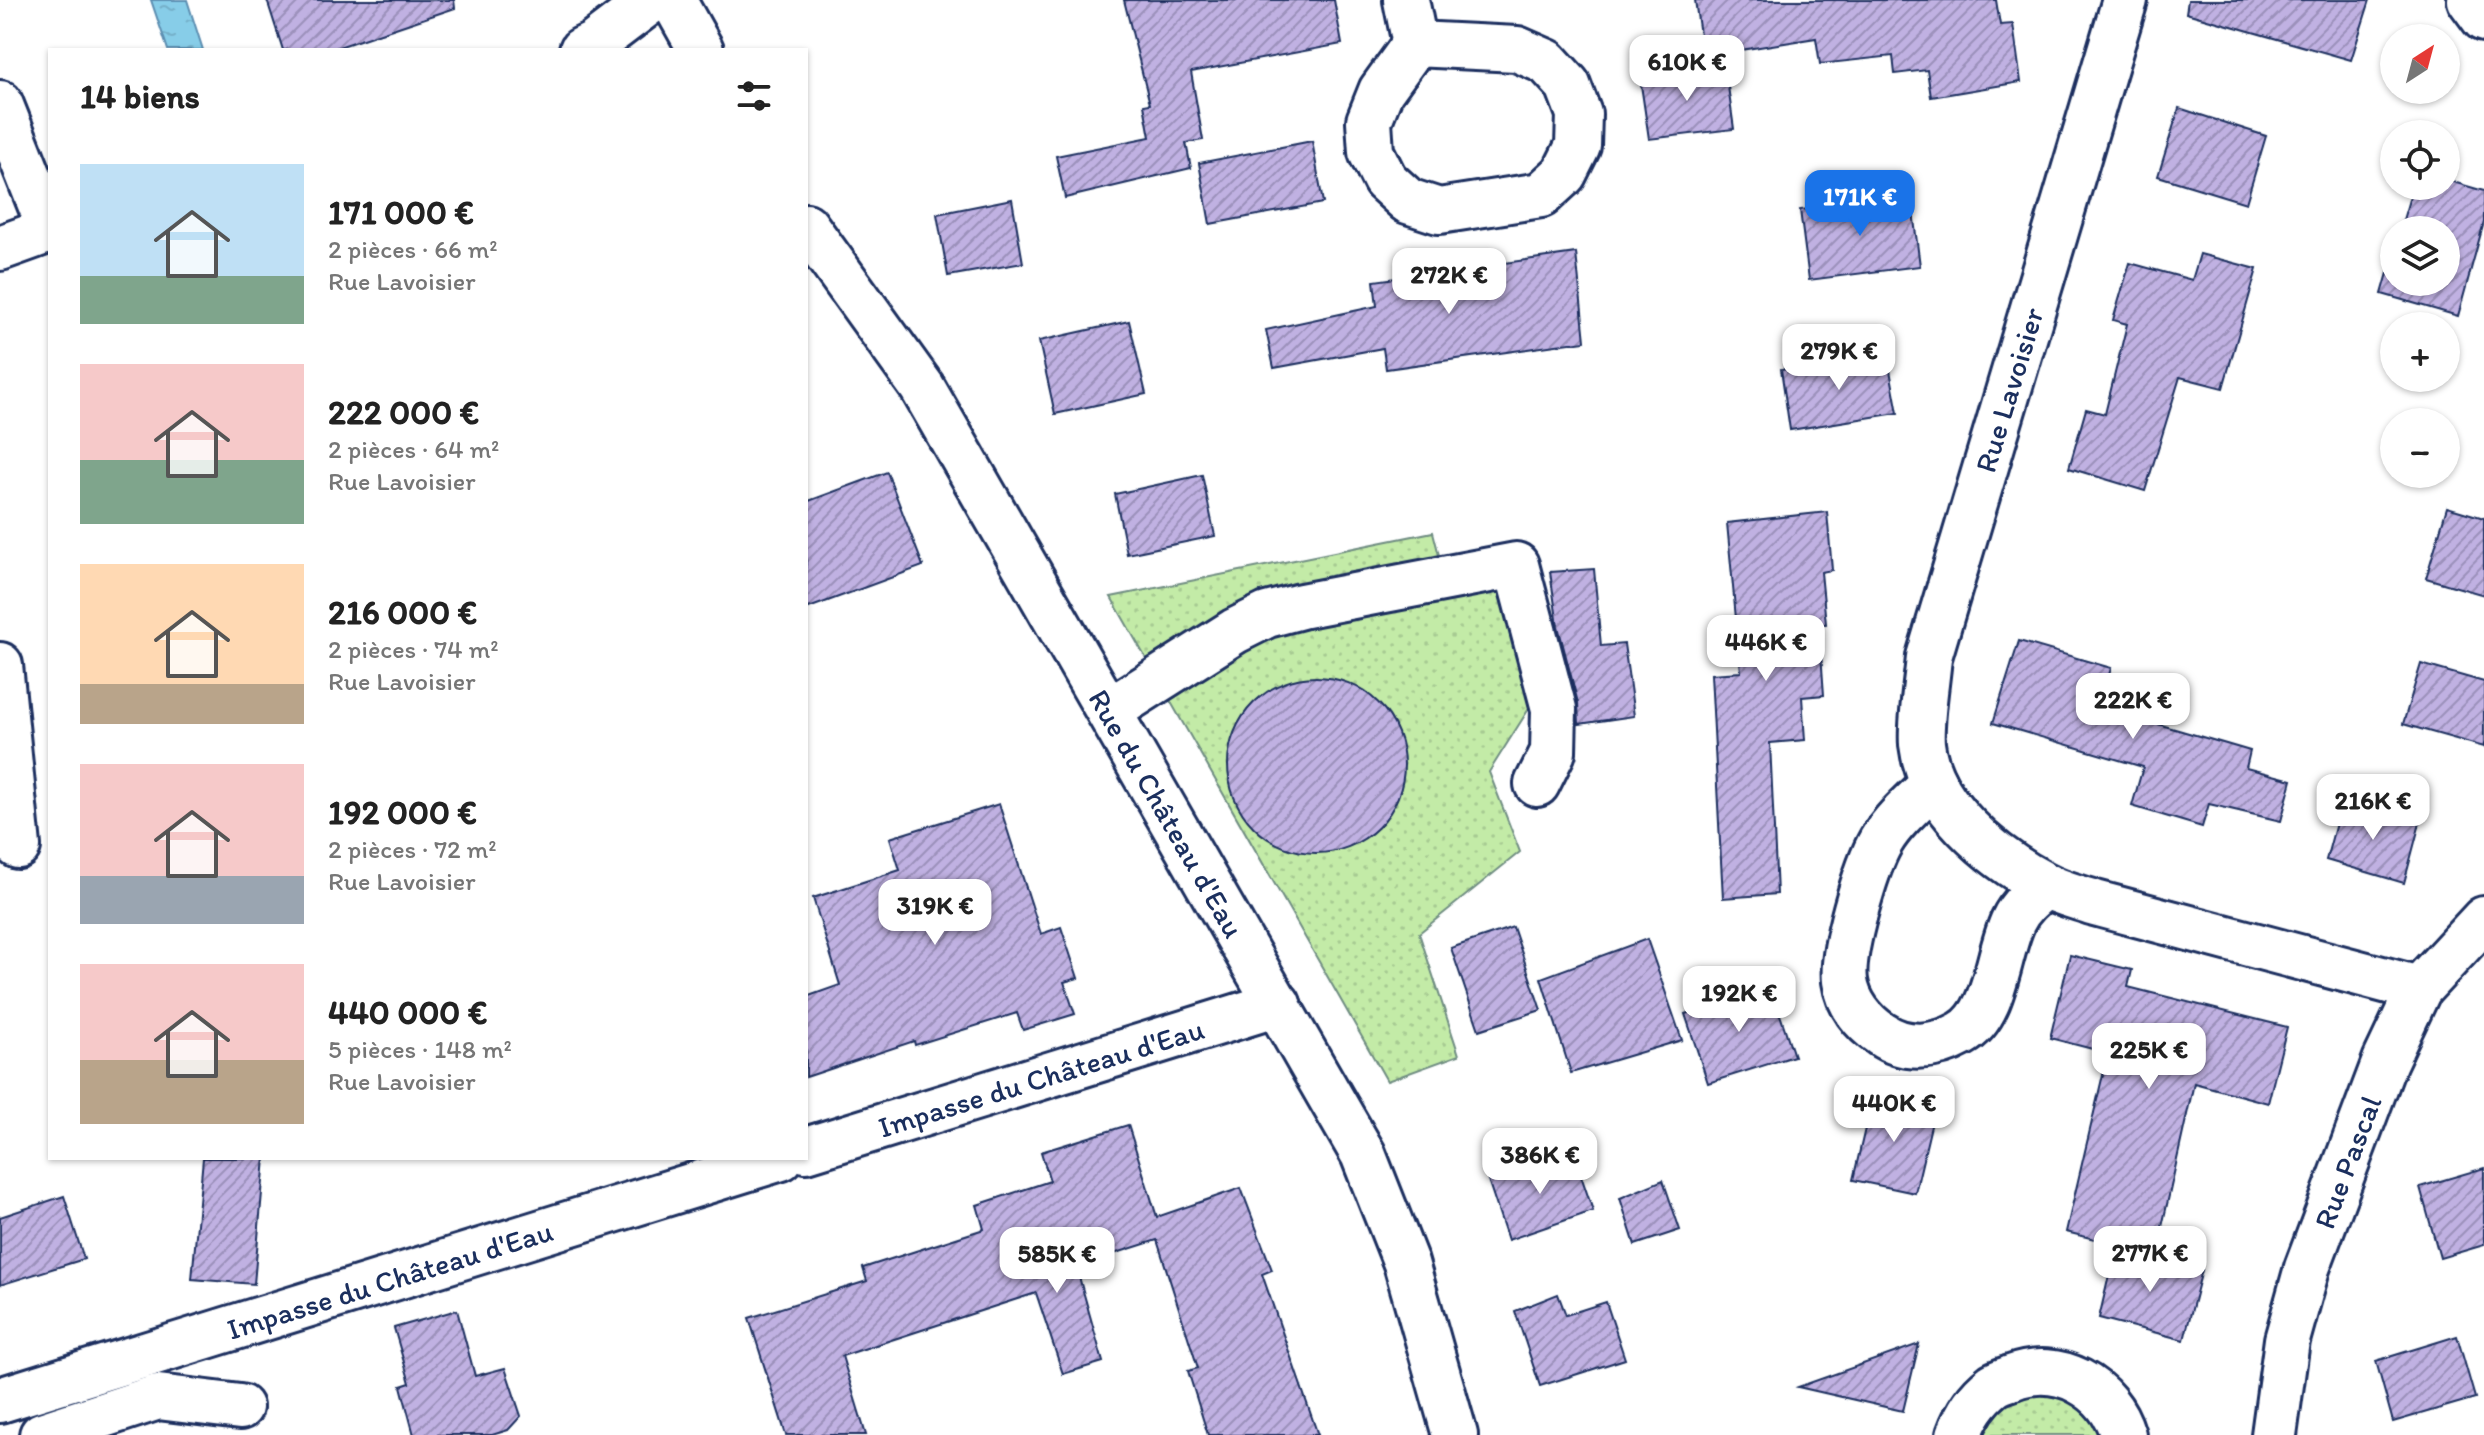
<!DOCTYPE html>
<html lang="fr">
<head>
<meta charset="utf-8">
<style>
  :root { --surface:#fff; --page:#f2f2f2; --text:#222; --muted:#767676; --accent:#1a73e8 }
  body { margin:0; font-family:Itim,sans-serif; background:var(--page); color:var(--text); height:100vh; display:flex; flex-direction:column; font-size:30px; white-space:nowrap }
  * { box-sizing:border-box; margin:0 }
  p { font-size:26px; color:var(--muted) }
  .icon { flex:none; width:44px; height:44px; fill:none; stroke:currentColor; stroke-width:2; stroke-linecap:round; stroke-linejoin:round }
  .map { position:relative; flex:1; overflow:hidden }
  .side { position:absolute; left:48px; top:48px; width:760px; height:1112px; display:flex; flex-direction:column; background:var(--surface); border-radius:0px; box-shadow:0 2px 6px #0004 }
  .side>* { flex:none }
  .needle { width:52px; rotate:36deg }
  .buttons { position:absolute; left:2380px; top:24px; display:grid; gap:16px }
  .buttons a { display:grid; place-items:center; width:80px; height:80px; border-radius:50%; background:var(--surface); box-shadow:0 2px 6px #0004; font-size:40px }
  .price { position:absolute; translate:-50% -68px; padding:0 18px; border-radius:16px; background:#fff; color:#222; font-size:26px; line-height:52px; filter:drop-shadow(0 2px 4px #0008) }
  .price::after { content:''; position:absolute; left:50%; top:48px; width:24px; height:18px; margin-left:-12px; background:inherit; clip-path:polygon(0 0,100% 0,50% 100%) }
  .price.current { background:var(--accent); color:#fff }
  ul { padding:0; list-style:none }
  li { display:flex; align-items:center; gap:24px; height:200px; padding:0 32px }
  li span { display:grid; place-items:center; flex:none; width:224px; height:160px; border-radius:0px; color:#555 }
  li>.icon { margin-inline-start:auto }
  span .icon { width:96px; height:96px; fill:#fffc; stroke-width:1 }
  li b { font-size:34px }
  h2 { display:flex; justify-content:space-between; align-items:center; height:96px; padding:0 32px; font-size:34px }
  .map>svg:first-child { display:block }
  .grass { fill:url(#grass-dots); stroke:#6f8d82; stroke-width:2 }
  .water { fill:url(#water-ripples); stroke:#5c8eb1; stroke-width:2 }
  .building { fill:url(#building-hatch); stroke:#1b2f5e; stroke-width:2 }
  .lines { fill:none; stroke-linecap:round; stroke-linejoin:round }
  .minor-casing { stroke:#1b2f5e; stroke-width:50 }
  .minor { stroke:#fff; stroke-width:44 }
  .labels { text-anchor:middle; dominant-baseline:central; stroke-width:8; stroke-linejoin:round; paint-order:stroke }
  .street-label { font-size:30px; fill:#1b2f5e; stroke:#fff }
</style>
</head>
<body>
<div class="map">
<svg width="2484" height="1435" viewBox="0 0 2484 1435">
  <defs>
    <pattern id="grass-dots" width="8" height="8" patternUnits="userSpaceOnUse" patternTransform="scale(2)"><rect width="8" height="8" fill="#c3eba7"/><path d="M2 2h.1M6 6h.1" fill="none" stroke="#a7ca92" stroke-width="1.8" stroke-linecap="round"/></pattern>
    <pattern id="water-ripples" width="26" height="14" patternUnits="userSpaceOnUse" patternTransform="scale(2)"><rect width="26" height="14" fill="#87cde8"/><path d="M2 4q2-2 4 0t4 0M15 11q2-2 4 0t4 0" fill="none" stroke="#74b0c9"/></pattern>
    <pattern id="building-hatch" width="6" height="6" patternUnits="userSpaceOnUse" patternTransform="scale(2)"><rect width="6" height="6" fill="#c0b1e2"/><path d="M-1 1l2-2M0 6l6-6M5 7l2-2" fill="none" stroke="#9b90ba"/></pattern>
  </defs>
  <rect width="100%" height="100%" fill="#fff"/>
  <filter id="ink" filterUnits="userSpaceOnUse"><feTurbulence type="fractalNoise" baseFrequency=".0125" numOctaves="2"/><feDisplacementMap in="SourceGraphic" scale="16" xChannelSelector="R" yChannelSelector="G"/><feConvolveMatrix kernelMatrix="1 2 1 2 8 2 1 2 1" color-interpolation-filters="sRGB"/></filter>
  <g filter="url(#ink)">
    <g class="grass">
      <path d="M 1433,532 L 1450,598 L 1503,587 L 1530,707 L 1489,772 L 1520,852 L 1419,933 L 1459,1055 L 1387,1081 L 1111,597 Z"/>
      <path d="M 2024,1388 L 2084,1400 L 2106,1435 L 1975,1435 L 1977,1426 Z"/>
    </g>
    <path class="water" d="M 151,0 L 187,0 L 203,50 L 168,50 Z"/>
    <g class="building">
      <path d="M 267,0 L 454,0 L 455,8 L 330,50 L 283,50 Z"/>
      <path d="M 1124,0 L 1334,0 L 1342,44 L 1191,72 L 1203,140 L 1186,143 L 1191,168 L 1065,198 L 1056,156 L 1150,137 L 1144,105 L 1150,104 Z"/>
      <path d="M 1695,0 L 1996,0 L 2000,25 L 2013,24 L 2021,82 L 1931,97 L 1927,70 L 1895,74 L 1893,56 L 1820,64 L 1816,38 L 1703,56 Z"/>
      <path d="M 2188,0 L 2370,0 L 2351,60 L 2186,13 Z"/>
      <path d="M 1725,65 L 1734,129 L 1649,139 L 1640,78 Z"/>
      <path d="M 2179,108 L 2266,136 L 2246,203 L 2158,176 Z"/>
      <path d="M 1312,141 L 1323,203 L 1210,224 L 1199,163 Z"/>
      <path d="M 2446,180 L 2484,191 L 2484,222 L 2458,316 L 2382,294 L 2394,252 L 2394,282 L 2446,282 L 2446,230 L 2400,230 L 2413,186 L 2446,186 Z"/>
      <path d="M 1911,196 L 1920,266 L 1809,280 L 1800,210 Z"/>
      <path d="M 1012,199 L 1023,263 L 948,276 L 937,214 Z"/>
      <path d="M 1576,253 L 1585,341 L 1386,369 L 1383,348 L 1274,368 L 1266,330 L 1377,306 L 1374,281 Z"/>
      <path d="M 2200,254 L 2257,269 L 2223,388 L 2180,377 L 2145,491 L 2069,468 L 2086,409 L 2105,414 L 2127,324 L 2113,320 L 2130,263 L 2192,280 Z"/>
      <path d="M 1129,321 L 1146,394 L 1055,414 L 1039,341 Z"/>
      <path d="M 1887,354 L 1898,413 L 1790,430 L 1781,369 Z"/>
      <path d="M 887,472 L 923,566 L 806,609 L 806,502 Z"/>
      <path d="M 1202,475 L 1215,536 L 1127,554 L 1115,494 Z"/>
      <path d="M 2447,507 L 2484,518 L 2484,595 L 2426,578 Z"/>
      <path d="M 1827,512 L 1832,570 L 1821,572 L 1826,624 L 1819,625 L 1824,695 L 1802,697 L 1805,740 L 1770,743 L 1777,894 L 1723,898 L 1711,674 L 1741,672 L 1727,523 Z"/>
      <path d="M 1594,569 L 1601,646 L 1624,644 L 1634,716 L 1579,724 L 1578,703 L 1558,626 L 1550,572 Z"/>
      <path d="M 2019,641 L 2111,668 L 2100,707 L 2250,751 L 2246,768 L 2292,780 L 2281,821 L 2209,804 L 2202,827 L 2132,806 L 2143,767 L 1993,723 Z"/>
      <path d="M 2421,664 L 2484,682 L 2484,747 L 2403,724 Z"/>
      <circle cx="1316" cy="765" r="88"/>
      <path d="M 2342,801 L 2420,823 L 2404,883 L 2326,860 Z"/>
      <path d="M 999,804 L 1041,934 L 1061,927 L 1078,978 L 1064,982 L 1075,1014 L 1023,1030 L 1017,1013 L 915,1045 L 914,1041 L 806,1077 L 806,997 L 840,985 L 813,898 L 900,870 L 890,838 Z"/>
      <path d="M 1513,927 L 1541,1010 L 1479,1030 L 1451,948 Z"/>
      <path d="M 1647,939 L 1682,1040 L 1571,1073 L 1541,978 Z"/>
      <path d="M 2070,955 L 2132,970 L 2128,987 L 2287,1027 L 2268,1103 L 2194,1083 L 2156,1254 L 2066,1232 L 2108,1053 L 2050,1038 Z"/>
      <path d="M 1770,985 L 1794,1056 L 1708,1083 L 1685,1014 Z"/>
      <path d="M 1873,1094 L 1935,1109 L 1915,1193 L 1853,1180 Z"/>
      <path d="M 1128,1125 L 1157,1217 L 1241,1188 L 1272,1270 L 1262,1274 L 1318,1435 L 1208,1435 L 1188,1371 L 1198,1368 L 1157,1240 L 1076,1266 L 1103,1362 L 1063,1374 L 1036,1293 L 842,1356 L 866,1435 L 786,1435 L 749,1318 L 867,1281 L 863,1268 L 984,1229 L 977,1205 L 1050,1181 L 1041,1152 Z"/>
      <path d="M 1573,1152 L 1593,1211 L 1508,1240 L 1488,1180 Z"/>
      <path d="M 203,1158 L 265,1158 L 254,1284 L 192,1279 Z"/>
      <path d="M 2484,1168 L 2484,1245 L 2440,1258 L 2420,1187 Z"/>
      <path d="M 1663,1180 L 1680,1230 L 1635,1245 L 1620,1198 Z"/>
      <path d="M 64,1196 L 84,1259 L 0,1285 L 0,1217 Z"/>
      <path d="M 2115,1250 L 2202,1270 L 2184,1340 L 2099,1318 Z"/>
      <path d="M 1558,1294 L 1566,1315 L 1606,1302 L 1625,1359 L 1540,1386 L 1515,1311 Z"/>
      <path d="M 457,1310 L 475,1376 L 505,1368 L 521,1416 L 508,1430 L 492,1435 L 414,1435 L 401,1386 L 410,1383 L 394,1328 Z"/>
      <path d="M 2457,1336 L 2475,1398 L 2393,1422 L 2376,1361 Z"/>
      <path d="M 1919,1344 L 1903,1411 L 1798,1387 Z"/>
    </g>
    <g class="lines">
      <g class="minor-casing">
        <g id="minor">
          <path d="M 673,0 L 701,50"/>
          <path d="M 1406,0 L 1415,44"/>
          <path d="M 2125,0 L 1929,657 C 1927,681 1920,721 1922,744 C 1929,805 1992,857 2043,884 C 2059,893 2078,897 2095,903 L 2419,989"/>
          <path d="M 2470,0 L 2484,19"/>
          <path d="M 1415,44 L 1517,49 L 1547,62 L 1568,85 L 1579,114 L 1578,146 L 1564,174 L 1541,195 L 1439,211 L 1408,201 L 1385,180 L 1371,152 L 1369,121 L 1381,91 Z"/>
          <path d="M 582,50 L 594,44 L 652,0"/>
          <path d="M 0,103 L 50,229"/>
          <path id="s1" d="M 806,226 L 922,387 L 1363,1154 L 1406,1263 L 1455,1435"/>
          <path d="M 0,248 L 50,230"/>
          <path d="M 0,665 L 18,846"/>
          <path d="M 1109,711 L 1235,631 L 1267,615 L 1301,606 L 1516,565 L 1554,709 L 1553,752 L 1537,784"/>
          <path d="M 1934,783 C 1916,801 1894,819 1881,841 C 1866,867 1841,952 1845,981 C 1848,1003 1863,1022 1881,1034 C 1905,1051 1936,1048 1961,1034 C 1996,1015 1997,955 2013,921 C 2020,906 2032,896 2045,886"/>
          <path id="s2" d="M 806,1150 L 1278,1004"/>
          <path id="s3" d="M 0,1400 L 781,1158"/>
          <path d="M 42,1435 L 158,1397 L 240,1407"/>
          <path d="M 1959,1435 C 1966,1415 1977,1398 1994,1385 C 1999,1382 2005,1380 2011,1378 C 2058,1359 2109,1387 2123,1435"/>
          <path id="s4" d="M 2274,1435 L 2287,1340 L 2307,1268 L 2385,1061 L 2419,989 L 2484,919"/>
        </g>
      </g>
      <use href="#minor" class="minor"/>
    </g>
  </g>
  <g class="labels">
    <g class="street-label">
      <text transform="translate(2009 390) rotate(-73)">Rue Lavoisier</text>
      <text stroke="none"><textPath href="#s1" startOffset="690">Rue du Château d'Eau</textPath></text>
      <text stroke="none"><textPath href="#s2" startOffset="246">Impasse du Château d'Eau</textPath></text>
      <text stroke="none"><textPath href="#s4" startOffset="284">Rue Pascal</textPath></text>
      <text stroke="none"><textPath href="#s3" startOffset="408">Impasse du Château d'Eau</textPath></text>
    </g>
  </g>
</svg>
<div class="buttons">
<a><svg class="needle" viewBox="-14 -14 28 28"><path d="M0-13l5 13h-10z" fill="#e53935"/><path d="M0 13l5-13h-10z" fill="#767676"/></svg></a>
<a><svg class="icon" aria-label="locate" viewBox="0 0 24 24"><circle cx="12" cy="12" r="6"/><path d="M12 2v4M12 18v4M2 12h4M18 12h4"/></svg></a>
<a><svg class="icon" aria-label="layers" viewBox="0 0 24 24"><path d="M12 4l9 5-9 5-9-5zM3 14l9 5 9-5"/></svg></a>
<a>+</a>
<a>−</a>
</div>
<b class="price" style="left:1687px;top:103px">610K €</b>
<b class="price current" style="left:1860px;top:238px">171K €</b>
<b class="price" style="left:1449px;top:316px">272K €</b>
<b class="price" style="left:1839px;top:392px">279K €</b>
<b class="price" style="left:1766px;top:683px">446K €</b>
<b class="price" style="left:2133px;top:741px">222K €</b>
<b class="price" style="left:2373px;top:842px">216K €</b>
<b class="price" style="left:935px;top:947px">319K €</b>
<b class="price" style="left:1739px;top:1034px">192K €</b>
<b class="price" style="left:2149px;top:1091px">225K €</b>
<b class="price" style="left:1894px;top:1144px">440K €</b>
<b class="price" style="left:1540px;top:1196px">386K €</b>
<b class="price" style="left:2150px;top:1294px">277K €</b>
<b class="price" style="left:1057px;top:1295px">585K €</b>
<section class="side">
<h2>14 biens<svg class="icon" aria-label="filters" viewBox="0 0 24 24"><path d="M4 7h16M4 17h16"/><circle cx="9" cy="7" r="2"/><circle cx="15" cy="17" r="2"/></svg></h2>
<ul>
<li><span style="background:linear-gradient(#bfe0f5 70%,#7fa58c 0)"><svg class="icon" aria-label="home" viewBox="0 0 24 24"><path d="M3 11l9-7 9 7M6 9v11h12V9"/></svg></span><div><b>171 000 €</b><p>2 pièces · 66 m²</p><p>Rue Lavoisier</p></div></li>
<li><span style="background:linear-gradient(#f6c9c9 60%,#7fa58c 0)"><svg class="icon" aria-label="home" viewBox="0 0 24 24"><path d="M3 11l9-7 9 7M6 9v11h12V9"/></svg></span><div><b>222 000 €</b><p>2 pièces · 64 m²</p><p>Rue Lavoisier</p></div></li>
<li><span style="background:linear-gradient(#ffd9b3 75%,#b9a48a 0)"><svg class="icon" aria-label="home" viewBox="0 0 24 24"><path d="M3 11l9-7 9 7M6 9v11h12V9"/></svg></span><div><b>216 000 €</b><p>2 pièces · 74 m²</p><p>Rue Lavoisier</p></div></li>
<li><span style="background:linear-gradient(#f6c9c9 70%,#9aa5b1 0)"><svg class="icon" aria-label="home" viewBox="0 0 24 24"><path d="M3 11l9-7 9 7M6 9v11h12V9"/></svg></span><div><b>192 000 €</b><p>2 pièces · 72 m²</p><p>Rue Lavoisier</p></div></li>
<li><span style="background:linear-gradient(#f6c9c9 60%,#b9a48a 0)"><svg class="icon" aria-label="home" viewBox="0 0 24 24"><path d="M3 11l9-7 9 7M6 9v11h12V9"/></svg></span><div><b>440 000 €</b><p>5 pièces · 148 m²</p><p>Rue Lavoisier</p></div></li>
</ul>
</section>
</div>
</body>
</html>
